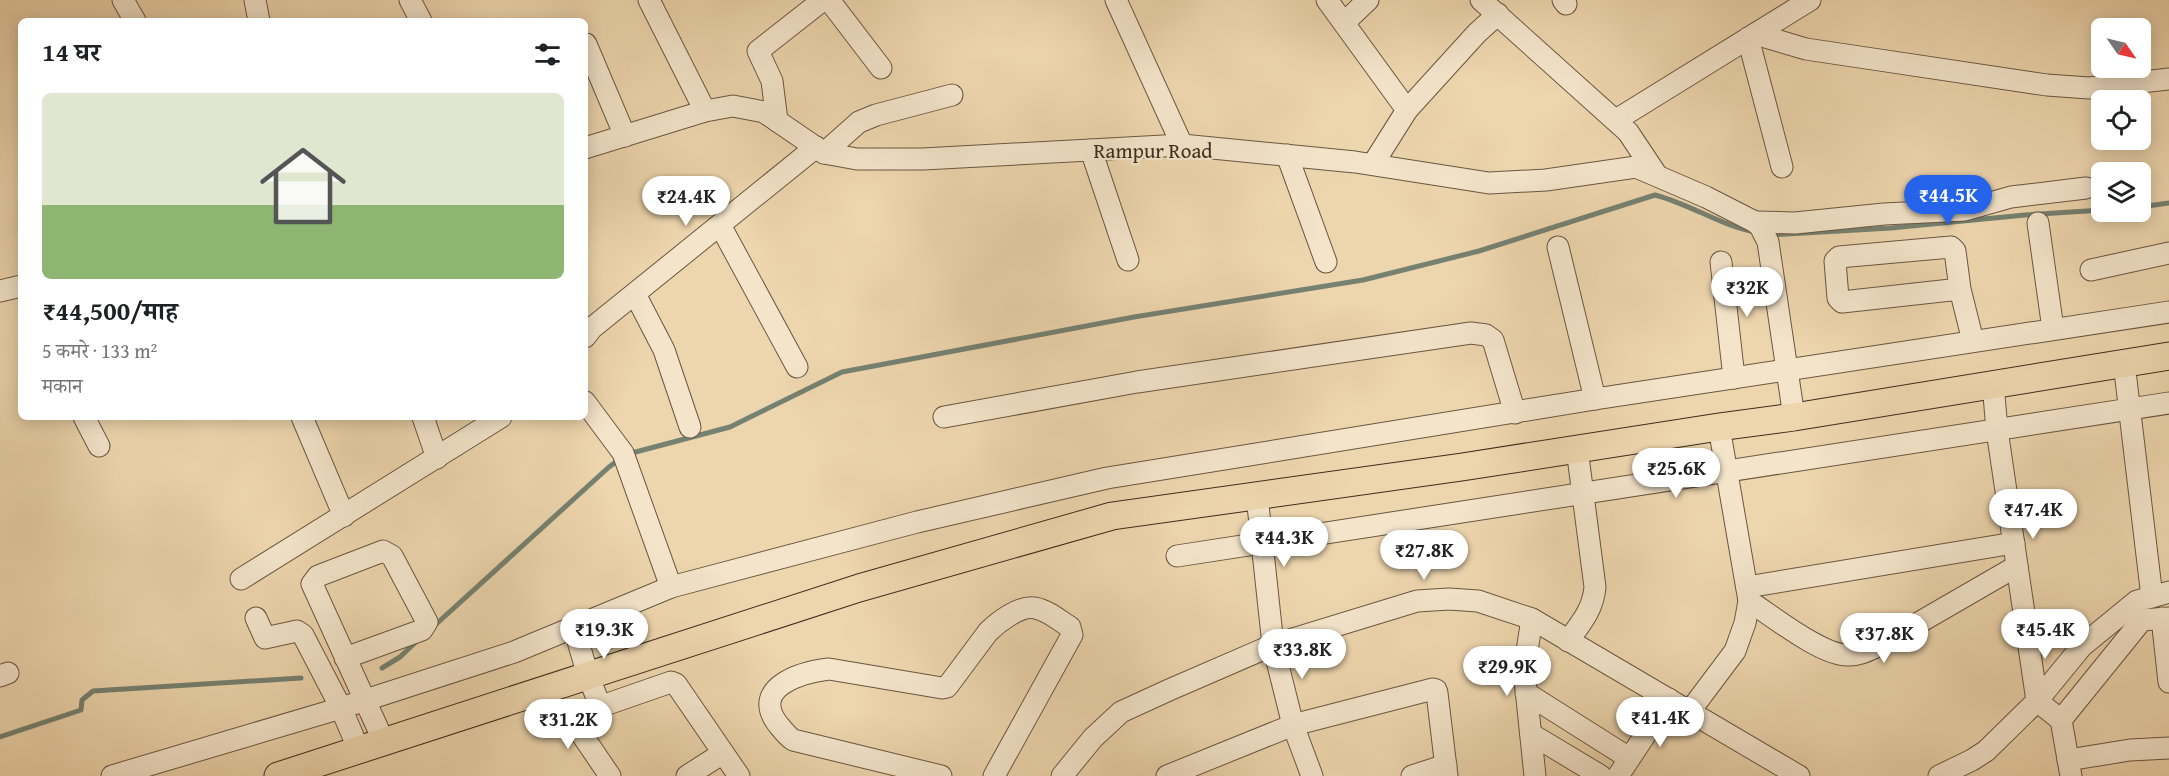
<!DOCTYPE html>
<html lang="hi">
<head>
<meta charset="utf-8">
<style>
  :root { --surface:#fff; --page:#f2f2f2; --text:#202124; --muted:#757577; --line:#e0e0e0; --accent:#2563eb }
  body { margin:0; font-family:"Gentium Book Plus","Noto Serif Devanagari",serif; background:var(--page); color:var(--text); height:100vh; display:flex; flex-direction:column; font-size:22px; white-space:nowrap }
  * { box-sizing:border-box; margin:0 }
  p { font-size:20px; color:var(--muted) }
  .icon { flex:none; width:33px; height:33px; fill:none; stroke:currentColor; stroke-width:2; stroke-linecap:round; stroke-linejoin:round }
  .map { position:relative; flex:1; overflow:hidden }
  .sheet { position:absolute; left:18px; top:18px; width:570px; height:402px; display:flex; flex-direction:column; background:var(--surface); border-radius:9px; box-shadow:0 3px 15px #0003 }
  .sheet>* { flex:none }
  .needle { width:39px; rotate:124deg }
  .fabs { position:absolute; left:2091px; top:18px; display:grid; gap:12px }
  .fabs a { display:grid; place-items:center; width:60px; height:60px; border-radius:9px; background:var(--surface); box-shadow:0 3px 15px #0003; font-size:30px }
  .price { position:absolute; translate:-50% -51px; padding:0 14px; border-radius:21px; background:#fff; color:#222; font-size:20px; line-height:39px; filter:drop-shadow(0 2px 3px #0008) }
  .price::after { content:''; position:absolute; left:50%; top:36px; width:18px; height:14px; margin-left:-9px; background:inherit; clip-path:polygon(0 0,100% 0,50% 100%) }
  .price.on { background:var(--accent); color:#fff }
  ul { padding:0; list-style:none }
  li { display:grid; align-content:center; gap:12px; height:318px; padding:0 24px }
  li+li { border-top:2px solid var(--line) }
  li span { display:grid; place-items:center; height:186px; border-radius:9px; color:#555 }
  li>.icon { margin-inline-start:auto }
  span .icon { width:108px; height:108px; fill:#fffc; stroke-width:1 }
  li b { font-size:26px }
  h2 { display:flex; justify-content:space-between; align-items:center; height:72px; padding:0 24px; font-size:26px }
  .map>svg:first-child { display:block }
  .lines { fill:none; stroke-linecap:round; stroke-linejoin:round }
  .stream { stroke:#758171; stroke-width:5 }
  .minor-casing { stroke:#6a5741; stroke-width:23 }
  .major-casing { stroke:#3e2d1d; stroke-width:29 }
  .minor { stroke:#f3e4ca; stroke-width:21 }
  .major { stroke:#edd5ad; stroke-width:27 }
  .labels { text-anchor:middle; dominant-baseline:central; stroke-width:4.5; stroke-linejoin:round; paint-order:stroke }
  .street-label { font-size:21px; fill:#3e2d1d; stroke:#f3e4ca }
</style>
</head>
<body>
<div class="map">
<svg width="2169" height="776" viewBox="0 0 2169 776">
  <rect width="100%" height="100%" fill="#edd5ad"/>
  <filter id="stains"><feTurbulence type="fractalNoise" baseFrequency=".00333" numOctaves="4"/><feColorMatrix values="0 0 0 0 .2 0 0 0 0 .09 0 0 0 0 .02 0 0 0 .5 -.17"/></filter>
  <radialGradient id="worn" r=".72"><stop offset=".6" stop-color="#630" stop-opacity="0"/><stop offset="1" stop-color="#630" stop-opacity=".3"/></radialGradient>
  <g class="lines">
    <g class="stream">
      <path d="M 2140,207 L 2169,203"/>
      <path d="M 1771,235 L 1891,228 L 2025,215 L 2102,210"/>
      <path d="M 628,454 L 730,427 L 842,372 L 1134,317 L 1363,280 L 1479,251 L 1655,195 C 1690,204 1721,226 1756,232"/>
      <path d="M 433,627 L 609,467 L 620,459"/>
      <path d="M 382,668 L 400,657 L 419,639"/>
      <path d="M 0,737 L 81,710 L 82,700 L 93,691 L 301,678"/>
    </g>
    <g class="minor-casing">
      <g id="minor">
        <path d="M 123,0 L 135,21"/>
        <path d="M 255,0 L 259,21"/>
        <path d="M 410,0 L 421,21"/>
        <path d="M 649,0 L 705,111"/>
        <path d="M 829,0 L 881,68"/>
        <path d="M 1116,0 L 1182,145"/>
        <path d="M 1327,0 L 1407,110 L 1373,164"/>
        <path d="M 1481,0 L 1628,132 L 1656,174"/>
        <path d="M 1563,0 L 1566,4"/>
        <path d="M 1344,23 L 1368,0"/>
        <path d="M 1755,34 L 1806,49 L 2047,85 L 2089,88 L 2169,79"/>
        <path d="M 1748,38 L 1782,167"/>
        <path d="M 586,44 L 625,136"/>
        <path d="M 1407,110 L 1477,33 L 1498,14"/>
        <path d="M 1616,120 L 1810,0"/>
        <path d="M 777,121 L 772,81 L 758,51 L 823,0"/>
        <path d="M 585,148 L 705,111 L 733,106 L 764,112 L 824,153 L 857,159 L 923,159 L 1182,145 L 1355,162 L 1489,183 L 1546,180 L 1636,167 L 1706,197 L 1755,222 L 1760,226 L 1768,242 L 1794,417"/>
        <path d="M 1091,150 L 1128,260"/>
        <path d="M 824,153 L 859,122 L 876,115 L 952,95"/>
        <path d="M 1287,155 L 1326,262"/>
        <path d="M 1755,222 L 1795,223 L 1884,214 L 1965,210 L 2011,197 L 2086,188"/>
        <path d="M 2038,223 L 2053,329"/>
        <path d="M 720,225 L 797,367"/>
        <path d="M 1558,247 L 1595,399"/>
        <path d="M 1721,262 L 1734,378"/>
        <path d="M 2091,270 L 2169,253"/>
        <path d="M 1960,289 L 1842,302 L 1838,298 L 1835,261 L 1839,257 L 1951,247 L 1955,251 L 1960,289 L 1973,341"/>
        <path d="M 0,291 L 21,286"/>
        <path d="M 635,294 L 664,350 L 690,427"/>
        <path d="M 585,337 L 592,328 L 816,147"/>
        <path d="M 2124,363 L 2152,597"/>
        <path d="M 1993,384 L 1997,430 L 2037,701 L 2061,720"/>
        <path d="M 585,402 L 623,453 L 671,587"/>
        <path d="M 84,417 L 99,446"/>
        <path d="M 302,417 L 344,516"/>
        <path d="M 423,417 L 437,458"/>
        <path d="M 944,417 L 1137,382 L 1471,333 L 1486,335 L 1493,340 L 1515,413"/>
        <path d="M 1257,496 L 1273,645 L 1293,725 L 1312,776"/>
        <path d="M 1177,556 L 2169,403"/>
        <path d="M 241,579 L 501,417"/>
        <path d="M 1747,587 L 2014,543"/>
        <path d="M 1749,601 C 1771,615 1821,655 1847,655 C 1859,656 1871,649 1882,644 L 2017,566"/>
        <path d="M 256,618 L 265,638 L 297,631 L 303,635 L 341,708 L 359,750"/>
        <path d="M 2162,618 L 2169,682"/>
        <path d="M 1532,619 L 1524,670 L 1535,776"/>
        <path d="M 574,627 L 588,676 L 600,705"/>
        <path d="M 1568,641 C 1581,623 1593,610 1595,587 L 1577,449"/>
        <path d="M 345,658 L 422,630 L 427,622 L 392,556 L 383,551 L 318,576 L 312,584 L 384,742"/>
        <path d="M 0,676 L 8,673"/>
        <path d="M 1526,693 L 1629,758"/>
        <path d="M 1690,711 L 1735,651 L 1745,623 L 1749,601 L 1719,427"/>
        <path d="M 1531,734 L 1601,776"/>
        <path d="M 2068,760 L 2130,750 L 2169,748"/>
        <path d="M 112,776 L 341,708 L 514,652 L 671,587 L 917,522 L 1107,478 L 1595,399 L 2169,312"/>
        <path d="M 610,776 L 572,720 L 573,716 L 671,682 L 676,684 L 739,776"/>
        <path d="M 687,776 L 723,753"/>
        <path d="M 941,776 L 793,740 C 786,735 782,729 777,723 C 751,687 802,672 829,669 L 942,688 L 947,687 L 988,632 C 998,622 1020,605 1035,608 C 1047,610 1060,621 1070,627 L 1072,635 L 994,776"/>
        <path d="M 1062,776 L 1093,738 L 1121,712 L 1169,690 L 1273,645 L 1417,601 L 1449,599 L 1478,601 L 1532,619 L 1799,776"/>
        <path d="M 1167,776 L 1293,725 L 1433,689 L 1436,690 L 1437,693 L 1447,776"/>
        <path d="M 1412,776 L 1446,765"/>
        <path d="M 1618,776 L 1669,699"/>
        <path d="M 1939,776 L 1972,760 L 1986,751 L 2037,701 L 2082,646 L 2137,601 L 2169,592"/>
        <path d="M 2071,776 L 2061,720 L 2142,620 L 2169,618"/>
      </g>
    </g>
    <g class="major-casing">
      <path id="major" d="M 278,776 L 859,588 L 1112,516 L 1462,467 L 1719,427 L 1794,417 L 2169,356"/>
    </g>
    <use href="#minor" class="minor"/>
    <use href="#major" class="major"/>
  </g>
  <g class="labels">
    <g class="street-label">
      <text x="1153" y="150">Rampur Road</text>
    </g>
  </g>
  <rect width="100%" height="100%" filter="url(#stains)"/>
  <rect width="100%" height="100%" fill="url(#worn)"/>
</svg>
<div class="fabs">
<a><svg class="needle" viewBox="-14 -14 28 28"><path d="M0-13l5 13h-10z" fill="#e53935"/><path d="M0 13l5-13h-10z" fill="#757577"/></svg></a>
<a><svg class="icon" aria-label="locate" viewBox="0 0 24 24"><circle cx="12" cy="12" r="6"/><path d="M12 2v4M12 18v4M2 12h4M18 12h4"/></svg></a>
<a><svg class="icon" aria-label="layers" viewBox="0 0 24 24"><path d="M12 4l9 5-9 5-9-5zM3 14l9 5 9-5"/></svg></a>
</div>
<b class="price on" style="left:1948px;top:226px">₹44.5K</b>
<b class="price" style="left:686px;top:227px">₹24.4K</b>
<b class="price" style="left:1747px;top:318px">₹32K</b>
<b class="price" style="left:1676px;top:499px">₹25.6K</b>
<b class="price" style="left:2033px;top:540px">₹47.4K</b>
<b class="price" style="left:1284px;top:568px">₹44.3K</b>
<b class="price" style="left:1424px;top:581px">₹27.8K</b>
<b class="price" style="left:604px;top:660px">₹19.3K</b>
<b class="price" style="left:2045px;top:660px">₹45.4K</b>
<b class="price" style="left:1884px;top:664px">₹37.8K</b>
<b class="price" style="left:1302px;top:680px">₹33.8K</b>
<b class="price" style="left:1507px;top:697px">₹29.9K</b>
<b class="price" style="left:1660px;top:748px">₹41.4K</b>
<b class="price" style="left:568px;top:750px">₹31.2K</b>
<section class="sheet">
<h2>14 घर<svg class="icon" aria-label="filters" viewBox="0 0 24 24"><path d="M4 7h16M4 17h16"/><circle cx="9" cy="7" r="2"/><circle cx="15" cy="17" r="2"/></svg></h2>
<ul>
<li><span style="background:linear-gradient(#dfe7d0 60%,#8fb573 0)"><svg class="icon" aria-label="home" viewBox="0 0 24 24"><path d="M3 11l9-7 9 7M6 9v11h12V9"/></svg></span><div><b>₹44,500/माह</b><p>5 कमरे · 133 m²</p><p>मकान</p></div></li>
</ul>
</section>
</div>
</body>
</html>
